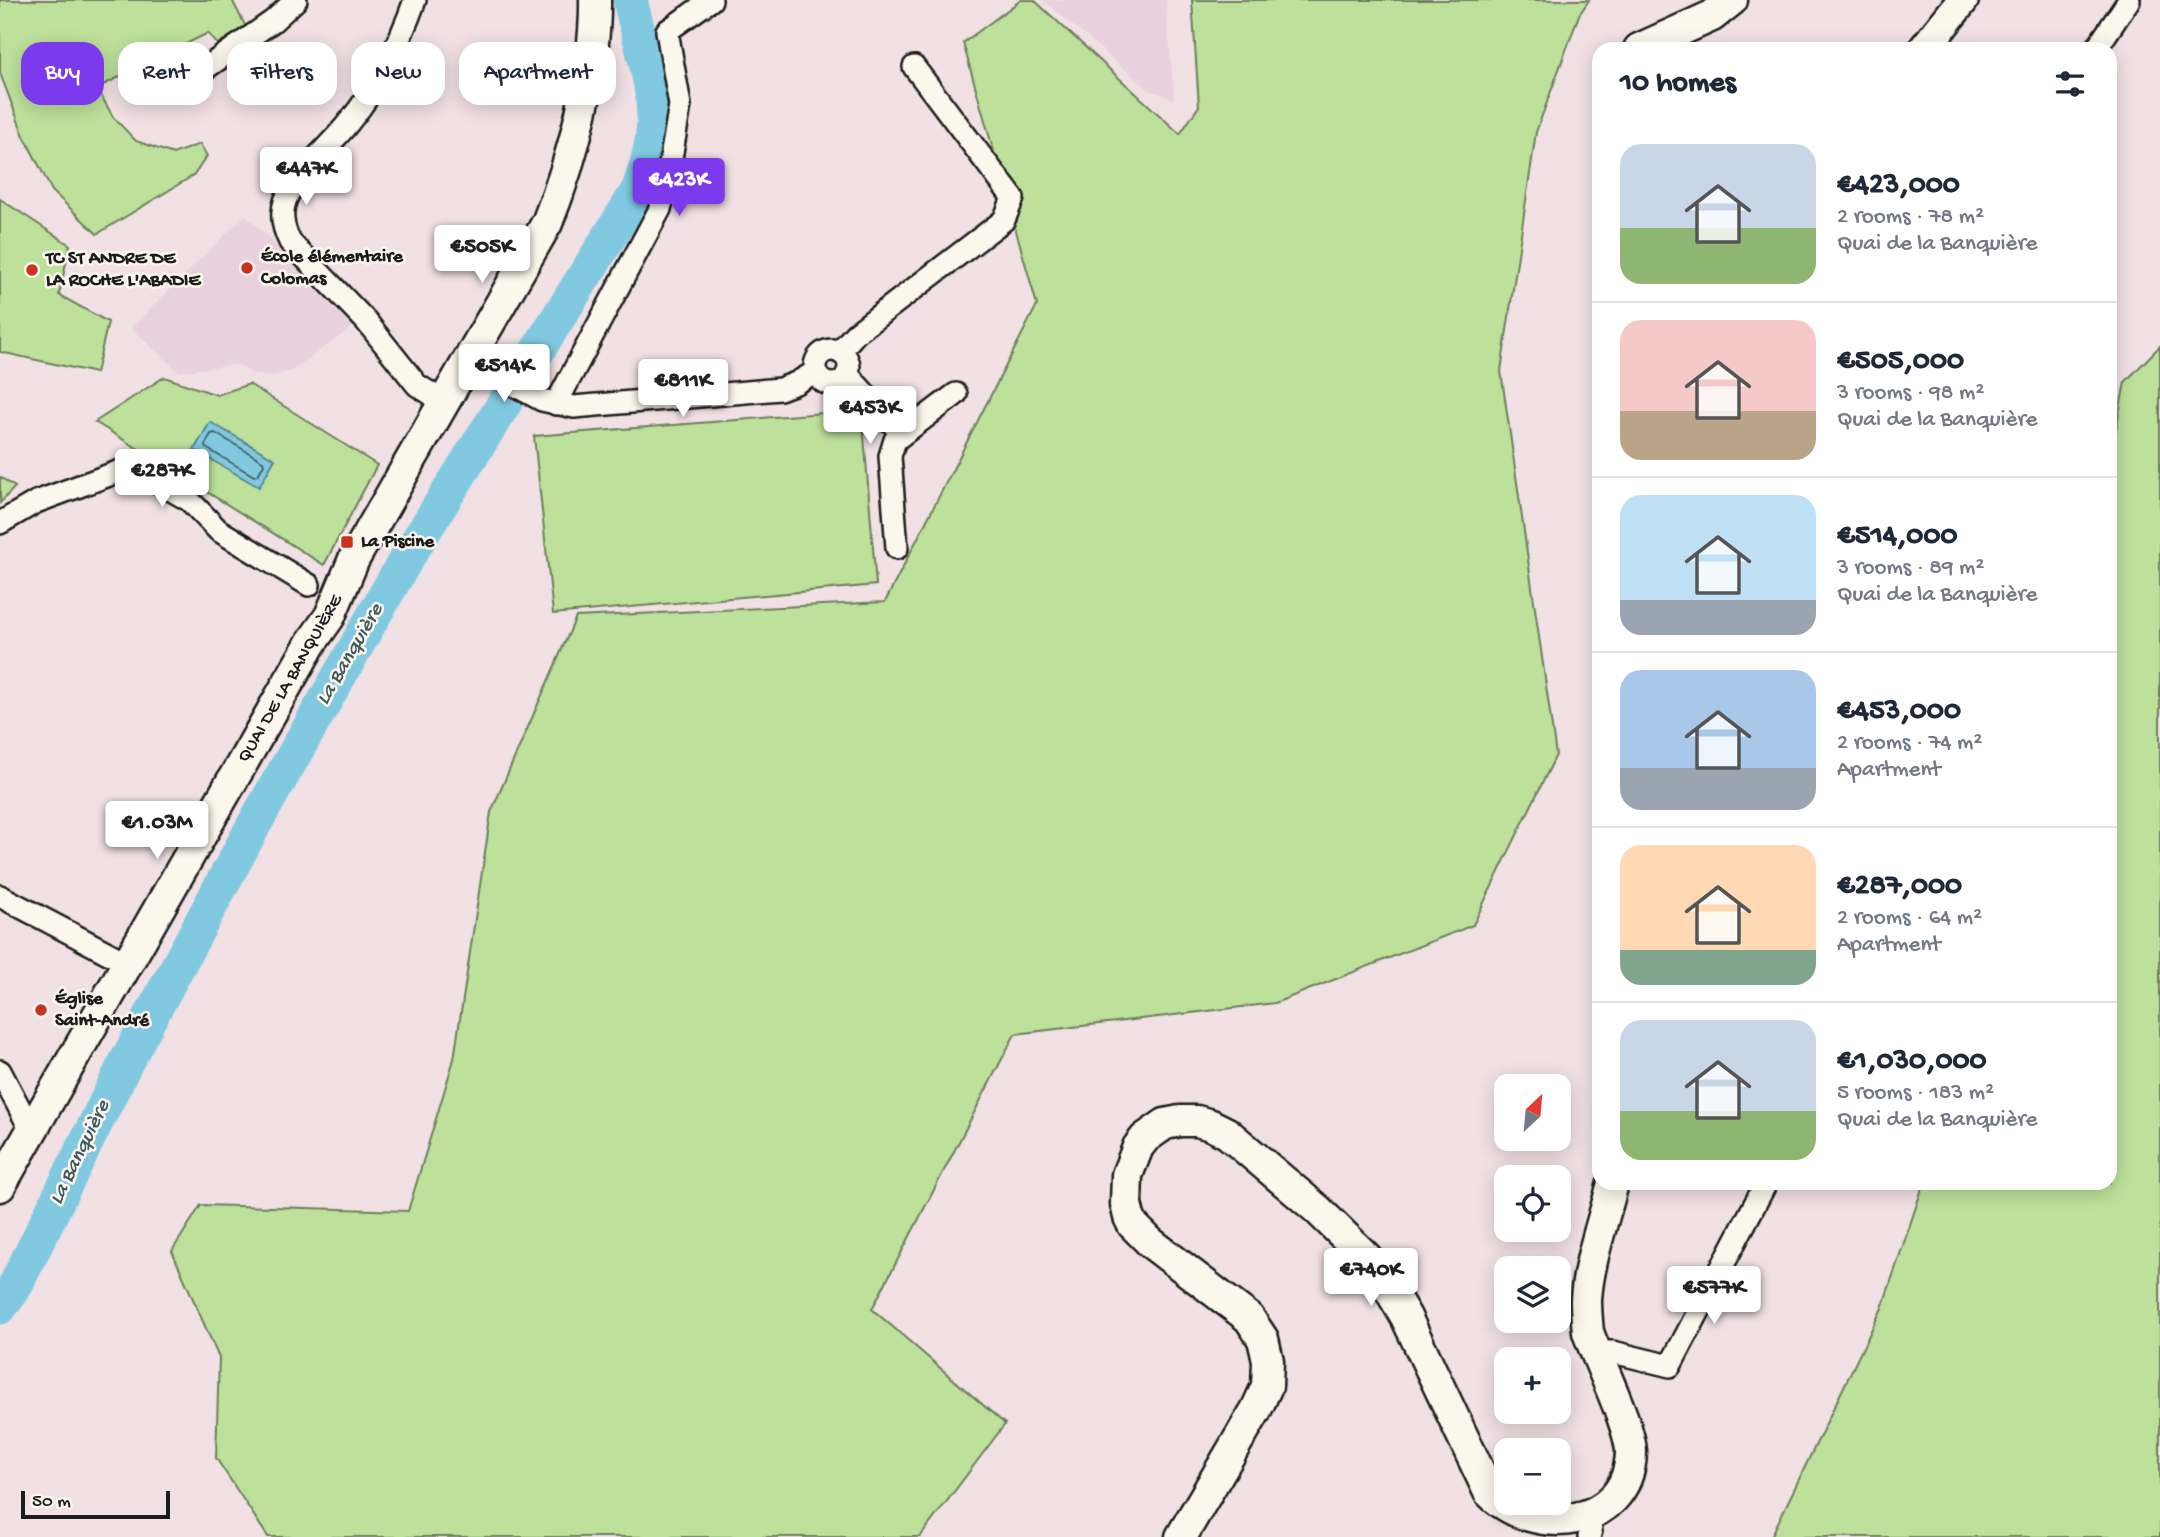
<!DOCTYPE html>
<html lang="en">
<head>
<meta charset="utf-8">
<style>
  :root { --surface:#fff; --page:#f6f6f7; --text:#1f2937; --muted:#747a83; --line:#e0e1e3; --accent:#7c3aed }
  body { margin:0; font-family:"Gochi Hand",sans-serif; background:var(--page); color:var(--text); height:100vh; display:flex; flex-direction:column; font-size:26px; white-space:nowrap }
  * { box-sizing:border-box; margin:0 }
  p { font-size:23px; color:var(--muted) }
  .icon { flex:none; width:38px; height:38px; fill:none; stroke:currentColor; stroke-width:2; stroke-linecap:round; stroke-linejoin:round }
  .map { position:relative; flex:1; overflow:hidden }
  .details { position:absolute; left:1592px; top:42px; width:525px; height:1148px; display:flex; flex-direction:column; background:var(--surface); border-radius:21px; box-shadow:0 4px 18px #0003 }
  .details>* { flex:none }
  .top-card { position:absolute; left:21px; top:42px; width:665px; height:63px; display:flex; gap:14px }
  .needle { width:46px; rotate:26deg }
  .tools { position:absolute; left:1494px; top:1074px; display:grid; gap:14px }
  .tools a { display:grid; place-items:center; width:77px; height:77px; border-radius:14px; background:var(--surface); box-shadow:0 4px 18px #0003; font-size:35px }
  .scale { position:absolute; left:21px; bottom:18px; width:149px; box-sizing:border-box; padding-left:7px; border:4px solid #1c1c1c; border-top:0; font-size:19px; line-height:24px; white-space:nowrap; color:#1c1c1c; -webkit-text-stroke:5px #fbf7ec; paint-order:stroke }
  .price { position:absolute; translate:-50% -60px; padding:0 16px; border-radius:7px; background:#fff; color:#222; font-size:23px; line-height:46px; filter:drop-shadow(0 2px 4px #0008) }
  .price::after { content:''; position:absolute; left:50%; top:42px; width:21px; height:16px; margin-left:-10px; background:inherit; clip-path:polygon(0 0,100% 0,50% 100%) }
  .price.current { background:var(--accent); color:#fff }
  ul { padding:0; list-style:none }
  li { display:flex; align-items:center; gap:21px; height:175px; padding:0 28px }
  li+li { border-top:2px solid var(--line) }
  li span { display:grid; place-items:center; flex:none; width:196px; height:140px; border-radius:21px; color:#555 }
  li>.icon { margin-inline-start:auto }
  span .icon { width:84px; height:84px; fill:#fffc; stroke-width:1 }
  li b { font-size:30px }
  h2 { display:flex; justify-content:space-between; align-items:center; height:84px; padding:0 28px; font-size:30px }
  .chip { padding:0 24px; border-radius:21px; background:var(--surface); box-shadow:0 4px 18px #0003; font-size:24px; line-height:63px }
  .chip.current { background:var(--accent); color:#fff }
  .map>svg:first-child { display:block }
  .built { fill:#ead1de }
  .green { fill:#bde19b; stroke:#6c7e5c; stroke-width:2 }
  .water { fill:#80c9e0; stroke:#588492; stroke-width:2 }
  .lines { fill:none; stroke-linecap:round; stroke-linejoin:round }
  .shore { stroke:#44616a; stroke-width:2 }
  .river { stroke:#80c9e0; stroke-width:35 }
  .street-casing { stroke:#1c1c1c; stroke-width:26 }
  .secondary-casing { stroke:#1c1c1c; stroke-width:35 }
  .street { stroke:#fbf7ec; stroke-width:21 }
  .secondary { stroke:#fbf7ec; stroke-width:30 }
  .poi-dot { fill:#c8321e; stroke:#fbf7ec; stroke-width:2.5 }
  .labels { text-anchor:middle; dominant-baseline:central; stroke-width:5; stroke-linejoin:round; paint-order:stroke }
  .poi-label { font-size:19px; font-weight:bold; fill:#1c1c1c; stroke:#fbf7ec; text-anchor:start }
  .street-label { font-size:19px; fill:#1c1c1c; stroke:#fbf7ec }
  .water-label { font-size:21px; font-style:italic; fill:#3f5961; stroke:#fbf7ec }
</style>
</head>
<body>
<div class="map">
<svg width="2160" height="1537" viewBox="0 0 2160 1537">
  <rect width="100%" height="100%" fill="#f1e1e4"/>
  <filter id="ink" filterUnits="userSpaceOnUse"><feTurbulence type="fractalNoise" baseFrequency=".0143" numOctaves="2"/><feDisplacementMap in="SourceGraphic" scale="14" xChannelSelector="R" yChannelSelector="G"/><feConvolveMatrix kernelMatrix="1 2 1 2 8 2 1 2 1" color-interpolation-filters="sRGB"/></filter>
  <g filter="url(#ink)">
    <g class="built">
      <path d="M 1043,0 L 1166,0 L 1174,99 L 1149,90 Z"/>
      <path d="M 245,215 L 360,322 L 291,371 L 272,376 L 253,374 L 238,364 L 179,372 L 131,328 Z"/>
    </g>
    <g class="green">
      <path d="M 0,0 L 234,0 L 233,2 L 246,27 L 217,44 L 208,33 L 97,88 L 113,117 L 136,141 L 173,154 L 200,144 L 207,156 L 194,175 L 97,234 L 52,191 L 24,136 L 0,73 Z"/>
      <path d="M 1021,0 L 1034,0 L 1180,134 L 1199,106 L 1192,0 L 1589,0 L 1579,15 L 1536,132 L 1501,371 L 1556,755 L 1473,925 L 1275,1003 L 1015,1034 L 872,1309 L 1005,1424 L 920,1537 L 268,1537 L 216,1458 L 219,1358 L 172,1251 L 201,1205 L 408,1211 L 454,1059 L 491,812 L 576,617 L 885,602 L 1037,305 L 963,43 Z"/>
      <path d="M 0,199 L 70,245 L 59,295 L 108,322 L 96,373 L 0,352 Z"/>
      <path d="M 2160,346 L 2160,1537 L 1771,1537 L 1882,1308 L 1924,1183 L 2110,1183 L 2111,456 L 2125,382 Z"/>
      <path d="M 164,377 L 217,395 L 249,384 L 377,465 L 324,565 L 95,422 Z"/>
      <path d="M 862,410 L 876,585 L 553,614 L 534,436 Z"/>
      <path d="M 0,477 L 15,487 L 0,503 Z"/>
    </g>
    <path class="water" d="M 210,422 L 275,459 L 259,487 L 194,450 Z"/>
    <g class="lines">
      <path class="shore" d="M 215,433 L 263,461 L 264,464 L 258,475 L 254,476 L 206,448 L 205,445 L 211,434 Z"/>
      <path class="river" d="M 0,1307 L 13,1290 L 125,1064 L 256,821 L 405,561 L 638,191 C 646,170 653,144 654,122 C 655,84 639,38 630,0"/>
      <g class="street-casing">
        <g id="street">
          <path d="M 415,0 C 400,42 378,87 349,122 C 332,144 308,163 292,187 C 280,206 280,222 290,242 L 366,321 L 417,385 L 444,402"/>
          <path d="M 2096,49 L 2129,0"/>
          <path d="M 186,82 L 273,21 L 296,0"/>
          <circle cx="832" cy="367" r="17"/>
          <path d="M 839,352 L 856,333 L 1004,220 L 1013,198 L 914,67"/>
          <path d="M 468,360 L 542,400 L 574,407 L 780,389 L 796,383 L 815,372"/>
          <path d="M 847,374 L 902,434"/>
          <path d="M 556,404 L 660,209 L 667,182 L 680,105 L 667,31 L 711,0"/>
          <path d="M 0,523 L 36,502 L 131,467 L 189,500 L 218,530 L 309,585"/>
          <path d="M 897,548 L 890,456 L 895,440 L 956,394"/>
          <path d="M 0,896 L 127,963"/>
          <path d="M 0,1071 L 32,1132"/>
          <path d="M 1596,1352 L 1613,1352 L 1670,1366 L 1766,1183"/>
          <path d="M 1589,1537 L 1591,1531 L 1589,1517"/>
        </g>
      </g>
      <g class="secondary-casing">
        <g id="secondary">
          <path d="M 1639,49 L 1712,16 L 1732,0"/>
          <path d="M 1924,49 L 1963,0"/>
          <path d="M 0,1186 L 311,643 L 330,616 L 354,559 L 547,223 C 573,158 596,70 595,0"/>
          <path d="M 1181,1537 L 1256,1410 L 1267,1386 L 1268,1361 L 1263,1339 L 1249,1318 L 1151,1243 L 1133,1225 L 1129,1217 L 1126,1204 L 1127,1175 L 1138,1147 L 1145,1138 L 1165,1124 L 1180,1121 L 1197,1121 L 1211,1125 L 1227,1133 L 1318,1210 L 1366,1257 L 1387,1285 L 1406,1317 L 1489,1492 C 1532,1537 1628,1530 1631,1453 C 1631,1427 1598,1361 1588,1332 C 1587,1322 1586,1310 1586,1300 C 1588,1263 1604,1219 1613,1183"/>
        </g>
      </g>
      <use href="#street" class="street"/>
      <use href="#secondary" class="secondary"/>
    </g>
  </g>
  <g class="poi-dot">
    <circle cx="247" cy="268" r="7"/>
    <circle cx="32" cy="270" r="7"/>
    <rect x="340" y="535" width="14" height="14" rx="3.5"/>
    <circle cx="41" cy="1010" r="7"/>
  </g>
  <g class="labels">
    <g class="poi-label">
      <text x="261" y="257">École élémentaire<tspan x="261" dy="22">Colomas</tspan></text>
      <text x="46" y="259">TC ST ANDRE DE<tspan x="46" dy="22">LA ROCHE L'ABADIE</tspan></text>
      <text x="361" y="542">La Piscine</text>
      <text x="55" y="999">Église<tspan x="55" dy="22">Saint-André</tspan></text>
    </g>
    <g class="street-label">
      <text transform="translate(291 679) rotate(-60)">QUAI DE LA BANQUIÈRE</text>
    </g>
    <g class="water-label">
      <text transform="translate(351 655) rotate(-60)">La Banquière</text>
      <text transform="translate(81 1153) rotate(-64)">La Banquière</text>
    </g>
  </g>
</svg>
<div class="tools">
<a><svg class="needle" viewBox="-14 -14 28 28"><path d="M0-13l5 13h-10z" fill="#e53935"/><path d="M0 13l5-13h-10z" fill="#747a83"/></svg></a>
<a><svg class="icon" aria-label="locate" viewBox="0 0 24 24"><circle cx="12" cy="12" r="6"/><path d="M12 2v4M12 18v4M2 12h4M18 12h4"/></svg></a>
<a><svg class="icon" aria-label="layers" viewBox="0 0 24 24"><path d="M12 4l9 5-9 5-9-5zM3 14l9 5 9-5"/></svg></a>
<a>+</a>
<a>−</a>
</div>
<div class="scale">50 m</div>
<b class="price" style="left:306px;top:207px">€447K</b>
<b class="price current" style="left:679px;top:218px">€423K</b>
<b class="price" style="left:482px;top:285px">€505K</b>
<b class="price" style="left:504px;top:404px">€514K</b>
<b class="price" style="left:683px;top:419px">€811K</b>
<b class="price" style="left:870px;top:446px">€453K</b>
<b class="price" style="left:162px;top:509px">€287K</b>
<b class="price" style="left:157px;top:861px">€1.03M</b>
<b class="price" style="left:1371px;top:1308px">€740K</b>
<b class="price" style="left:1714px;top:1326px">€577K</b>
<div class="top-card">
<a class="chip current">Buy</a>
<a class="chip">Rent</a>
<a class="chip">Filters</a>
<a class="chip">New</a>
<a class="chip">Apartment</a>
</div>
<section class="details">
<h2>10 homes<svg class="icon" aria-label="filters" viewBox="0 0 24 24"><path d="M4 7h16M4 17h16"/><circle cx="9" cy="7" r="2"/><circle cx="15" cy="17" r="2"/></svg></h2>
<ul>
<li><span style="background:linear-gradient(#c9d6e8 60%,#8fb573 0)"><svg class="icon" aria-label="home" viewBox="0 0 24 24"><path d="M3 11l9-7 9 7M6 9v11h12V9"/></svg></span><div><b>€423,000</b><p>2 rooms · 78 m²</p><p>Quai de la Banquière</p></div></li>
<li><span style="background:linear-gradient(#f6c9c9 65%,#b9a48a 0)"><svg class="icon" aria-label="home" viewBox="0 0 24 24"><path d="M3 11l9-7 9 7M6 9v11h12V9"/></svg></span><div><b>€505,000</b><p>3 rooms · 98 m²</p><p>Quai de la Banquière</p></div></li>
<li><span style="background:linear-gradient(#bfe0f5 75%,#9aa5b1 0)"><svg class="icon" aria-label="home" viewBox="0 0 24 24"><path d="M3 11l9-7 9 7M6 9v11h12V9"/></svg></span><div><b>€514,000</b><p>3 rooms · 89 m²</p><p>Quai de la Banquière</p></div></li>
<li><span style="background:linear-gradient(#a9c7e8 70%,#9aa5b1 0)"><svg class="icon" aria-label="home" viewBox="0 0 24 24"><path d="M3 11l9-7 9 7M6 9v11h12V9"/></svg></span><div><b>€453,000</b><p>2 rooms · 74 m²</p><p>Apartment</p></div></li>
<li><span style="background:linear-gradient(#ffd9b3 75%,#7fa58c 0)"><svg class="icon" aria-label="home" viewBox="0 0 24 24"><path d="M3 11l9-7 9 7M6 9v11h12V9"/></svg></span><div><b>€287,000</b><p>2 rooms · 64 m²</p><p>Apartment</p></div></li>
<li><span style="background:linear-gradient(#c9d6e8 65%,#8fb573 0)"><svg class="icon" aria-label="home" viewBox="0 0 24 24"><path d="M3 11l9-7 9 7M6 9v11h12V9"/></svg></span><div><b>€1,030,000</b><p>5 rooms · 183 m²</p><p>Quai de la Banquière</p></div></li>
</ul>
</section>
</div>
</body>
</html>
